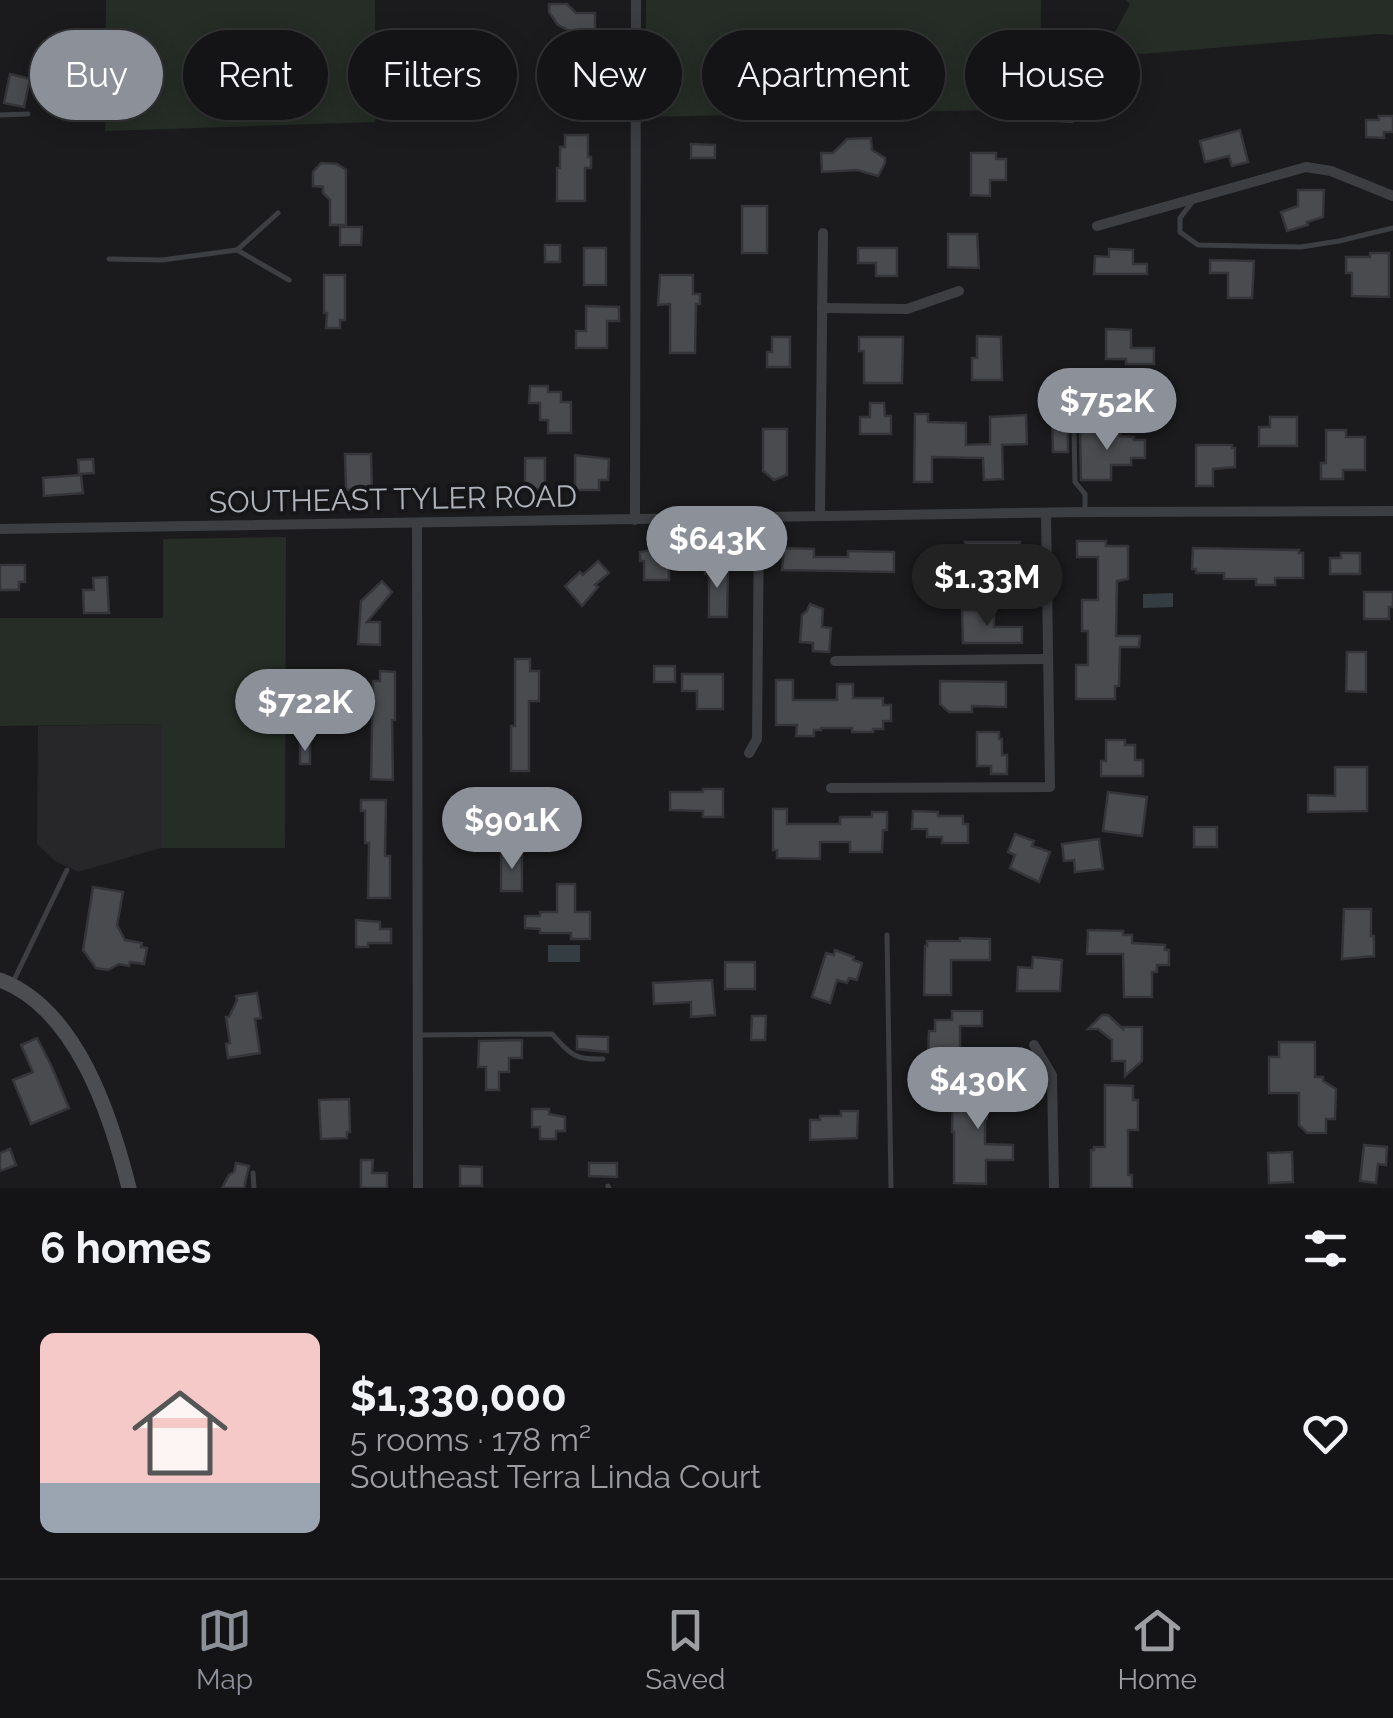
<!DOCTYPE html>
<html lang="en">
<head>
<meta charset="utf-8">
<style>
  :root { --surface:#141416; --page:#1d1d1f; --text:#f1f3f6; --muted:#9d9ea1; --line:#333335; --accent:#8c9099 }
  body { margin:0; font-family:Raleway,sans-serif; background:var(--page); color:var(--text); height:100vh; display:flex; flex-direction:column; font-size:38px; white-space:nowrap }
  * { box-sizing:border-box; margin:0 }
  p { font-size:32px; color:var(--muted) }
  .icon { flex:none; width:55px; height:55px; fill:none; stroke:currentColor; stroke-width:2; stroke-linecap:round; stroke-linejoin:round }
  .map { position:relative; height:1188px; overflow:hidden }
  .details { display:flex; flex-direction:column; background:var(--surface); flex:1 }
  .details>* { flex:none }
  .top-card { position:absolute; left:30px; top:30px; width:1335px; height:90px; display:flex; gap:20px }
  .price { position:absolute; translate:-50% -85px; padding:0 22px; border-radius:35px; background:var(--accent); color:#fff; font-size:32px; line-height:65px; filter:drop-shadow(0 2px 5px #0008) }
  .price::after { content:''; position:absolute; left:50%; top:60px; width:30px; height:22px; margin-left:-15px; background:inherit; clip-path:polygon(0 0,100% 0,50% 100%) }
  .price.active { background:#222; color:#fff }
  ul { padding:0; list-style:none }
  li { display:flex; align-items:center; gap:30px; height:250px; padding:0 40px }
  li span { display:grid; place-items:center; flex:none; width:280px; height:200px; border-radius:15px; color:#555 }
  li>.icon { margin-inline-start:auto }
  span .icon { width:120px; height:120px; fill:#fffc; stroke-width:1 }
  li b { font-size:42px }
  h2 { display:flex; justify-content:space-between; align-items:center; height:120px; padding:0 40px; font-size:42px }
  .chip { padding:0 35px; border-radius:45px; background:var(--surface); box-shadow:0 5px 25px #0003,0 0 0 2px var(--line); font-size:35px; line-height:90px }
  .chip.active { background:var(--accent); color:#fff }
  .tabs { display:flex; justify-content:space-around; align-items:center; height:140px; border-top:2px solid var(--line); background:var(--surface); font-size:28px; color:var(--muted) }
  .tabs a { display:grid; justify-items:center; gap:5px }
  .tabs .active { color:var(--accent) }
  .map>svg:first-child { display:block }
  .built { fill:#27272a }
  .green { fill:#252d26 }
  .water { fill:#343d42 }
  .building { fill:#4a4b4f; stroke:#353539; stroke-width:2.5 }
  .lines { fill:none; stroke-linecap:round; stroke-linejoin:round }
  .service { stroke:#3c3e42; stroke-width:5 }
  .minor { stroke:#3c3e42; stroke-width:10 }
  .secondary { stroke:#4b4d51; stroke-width:15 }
  .labels { text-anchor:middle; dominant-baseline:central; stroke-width:8; stroke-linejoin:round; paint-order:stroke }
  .street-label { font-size:30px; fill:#afb3bb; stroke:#161618 }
</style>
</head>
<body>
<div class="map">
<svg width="1393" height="1188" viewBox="0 0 1393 1188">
  <rect width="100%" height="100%" fill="#1b1b1d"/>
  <path class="built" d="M 161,724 L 161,848 L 78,872 L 55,861 L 37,844 L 38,726 Z"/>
  <g class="green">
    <path d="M 106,0 L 375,0 L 375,122 L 105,131 Z"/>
    <path d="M 646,0 L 1041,0 L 1040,109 L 645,117 Z"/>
    <path d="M 1126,0 L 1393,0 L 1393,35 L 1379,34 L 1142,54 L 1105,51 L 1130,4 Z"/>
    <path d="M 286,537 L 285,848 L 161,848 L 161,724 L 0,726 L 0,618 L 163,618 L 163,539 Z"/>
  </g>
  <g class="water">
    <path d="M 1130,387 L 1161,388 L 1161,401 L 1130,400 Z"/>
    <path d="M 1173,593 L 1173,607 L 1143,608 L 1143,594 Z"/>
    <rect x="548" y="945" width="32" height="17"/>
  </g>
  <g class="building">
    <path d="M 549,4 L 567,4 L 576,13 L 595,13 L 595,32 L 572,32 L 558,25 L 549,12 Z"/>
    <path d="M 1066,46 L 1093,46 L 1094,72 L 1067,73 Z"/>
    <path d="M 10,74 L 30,79 L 24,107 L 4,103 Z"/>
    <path d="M 1056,94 L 1073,94 L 1072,122 L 1056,121 Z"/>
    <path d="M 1379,116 L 1393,116 L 1393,132 L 1384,132 L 1384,138 L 1366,137 L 1366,120 L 1379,120 Z"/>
    <path d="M 1240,130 L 1248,162 L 1232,166 L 1229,156 L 1205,162 L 1200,141 Z"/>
    <path d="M 565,135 L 588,135 L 588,157 L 591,157 L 591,168 L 585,168 L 585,201 L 557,201 L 557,168 L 560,168 L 560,147 L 565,147 Z"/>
    <path d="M 871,138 L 872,150 L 885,158 L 885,163 L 878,176 L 857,170 L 822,172 L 821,153 L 833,153 L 847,139 Z"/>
    <path d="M 691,144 L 715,145 L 715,158 L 691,158 Z"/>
    <path d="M 971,153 L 996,153 L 996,159 L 1006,159 L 1006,180 L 990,180 L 990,196 L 971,195 Z"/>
    <path d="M 321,163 L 337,164 L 346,170 L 346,225 L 330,225 L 330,200 L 323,193 L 323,187 L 313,186 L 313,172 Z"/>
    <path d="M 1298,190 L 1324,190 L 1323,217 L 1307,222 L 1308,225 L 1287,231 L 1281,212 L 1298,206 Z"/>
    <rect x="742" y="206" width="25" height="47"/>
    <path d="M 340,227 L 362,227 L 361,245 L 340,245 Z"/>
    <path d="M 948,234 L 977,234 L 979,268 L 948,267 Z"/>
    <rect x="545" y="245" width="15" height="17"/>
    <rect x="584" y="248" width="22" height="37"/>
    <path d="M 858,248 L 897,248 L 897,276 L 876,276 L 876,263 L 858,263 Z"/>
    <path d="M 1109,249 L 1133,250 L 1133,264 L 1147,264 L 1147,274 L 1094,274 L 1095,256 L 1109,257 Z"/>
    <path d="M 1370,253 L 1389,253 L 1389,297 L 1352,296 L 1352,273 L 1346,273 L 1346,257 L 1370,257 Z"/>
    <path d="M 1210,260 L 1254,261 L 1252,298 L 1228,298 L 1228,273 L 1210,273 Z"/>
    <path d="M 324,275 L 345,275 L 345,320 L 340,320 L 340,328 L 326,328 L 327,313 L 324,313 Z"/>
    <path d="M 660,275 L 693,275 L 693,294 L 700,294 L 700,304 L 696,304 L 695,353 L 670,353 L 670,304 L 658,305 Z"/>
    <path d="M 586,306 L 619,307 L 619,321 L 607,321 L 607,348 L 576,348 L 576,331 L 586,331 Z"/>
    <path d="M 1106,329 L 1131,330 L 1131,348 L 1154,348 L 1154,364 L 1126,364 L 1126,359 L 1106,359 Z"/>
    <path d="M 977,336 L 1001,337 L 1002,380 L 972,380 L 972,358 L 977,358 Z"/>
    <path d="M 772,337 L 790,337 L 790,367 L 767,367 L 767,352 L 772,352 Z"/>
    <path d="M 859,337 L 903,337 L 902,383 L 864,383 L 864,351 L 859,351 Z"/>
    <path d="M 530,386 L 548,386 L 548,392 L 561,392 L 561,402 L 571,402 L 571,433 L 548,433 L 548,420 L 540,420 L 540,403 L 529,403 Z"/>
    <rect x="1105" y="388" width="18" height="14"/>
    <path d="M 870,403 L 884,403 L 885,416 L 891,416 L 891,434 L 860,434 L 860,417 L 870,417 Z"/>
    <path d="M 915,414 L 928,414 L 928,422 L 966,423 L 966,445 L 990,444 L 990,417 L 1026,415 L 1027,444 L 1002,445 L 1003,479 L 984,480 L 983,458 L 932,457 L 932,482 L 914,482 Z"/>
    <path d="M 1270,417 L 1297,417 L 1297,446 L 1259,446 L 1259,427 L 1270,427 Z"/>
    <path d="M 1052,421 L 1068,422 L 1068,452 L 1053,452 Z"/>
    <path d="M 763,429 L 787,429 L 787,475 L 774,480 L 763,471 Z"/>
    <path d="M 1080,430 L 1120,430 L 1120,436 L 1134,437 L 1134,440 L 1145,440 L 1145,458 L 1131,458 L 1131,465 L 1111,465 L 1111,480 L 1081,480 Z"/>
    <path d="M 1326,430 L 1346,430 L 1346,437 L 1365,437 L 1365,470 L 1343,470 L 1343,479 L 1321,479 L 1321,463 L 1326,463 Z"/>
    <path d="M 1196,445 L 1232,445 L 1232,448 L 1235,448 L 1235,467 L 1213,469 L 1213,486 L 1196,486 Z"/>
    <path d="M 345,454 L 371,454 L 372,489 L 346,490 Z"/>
    <path d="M 575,455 L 609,459 L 608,480 L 599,480 L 599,490 L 575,490 Z"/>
    <rect x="525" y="458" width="20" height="31"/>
    <path d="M 93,459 L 94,473 L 79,474 L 78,460 Z"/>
    <path d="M 81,475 L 83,493 L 44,496 L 43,478 Z"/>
    <path d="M 1077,541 L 1106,541 L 1106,546 L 1128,546 L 1128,579 L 1117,581 L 1116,636 L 1140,636 L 1139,647 L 1120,647 L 1119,686 L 1115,686 L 1115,699 L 1076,699 L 1076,665 L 1088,665 L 1088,631 L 1082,631 L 1082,600 L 1098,600 L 1098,557 L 1077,557 Z"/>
    <path d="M 965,542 L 1020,542 L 1020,565 L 993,565 L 993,584 L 978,584 L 978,579 L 970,579 Z"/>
    <path d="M 653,546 L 681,546 L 681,564 L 669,563 L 669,580 L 644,580 L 644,561 L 640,561 L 640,552 L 653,550 Z"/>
    <path d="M 784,548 L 814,549 L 814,557 L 848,557 L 848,551 L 894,552 L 894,572 L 782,570 Z"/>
    <path d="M 1193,548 L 1299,550 L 1299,553 L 1303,553 L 1303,578 L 1275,578 L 1275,585 L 1256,585 L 1256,579 L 1224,579 L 1224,573 L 1196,573 L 1196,569 L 1192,569 Z"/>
    <path d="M 1341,553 L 1360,553 L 1360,574 L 1330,574 L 1330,558 L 1341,558 Z"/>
    <path d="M 598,561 L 609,573 L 595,585 L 598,587 L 582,606 L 565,586 L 580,572 L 583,575 Z"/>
    <path d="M 705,563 L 719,563 L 719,573 L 728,573 L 727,617 L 709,617 L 709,574 L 705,574 Z"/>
    <path d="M 0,565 L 25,565 L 25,582 L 19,582 L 19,590 L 0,590 Z"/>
    <path d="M 107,577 L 109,613 L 84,613 L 83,590 L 94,590 L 93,578 Z"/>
    <path d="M 382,581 L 392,592 L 367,622 L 380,622 L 380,645 L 358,644 L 361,601 Z"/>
    <path d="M 1364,592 L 1393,592 L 1393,607 L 1389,607 L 1389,619 L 1364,619 Z"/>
    <path d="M 810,604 L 823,609 L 822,627 L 831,628 L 829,652 L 813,651 L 813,643 L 800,642 L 802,615 L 807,611 Z"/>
    <path d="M 962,610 L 994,610 L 994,627 L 1022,627 L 1022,643 L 963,643 Z"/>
    <path d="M 1347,652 L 1366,652 L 1366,692 L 1346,691 Z"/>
    <path d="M 515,659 L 530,659 L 530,671 L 539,671 L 539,701 L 529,701 L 529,771 L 511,771 L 511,726 L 515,726 Z"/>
    <rect x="654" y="666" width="21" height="16"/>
    <path d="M 380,671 L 395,672 L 395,720 L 392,720 L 393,780 L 371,779 L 373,681 L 380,681 Z"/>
    <path d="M 682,674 L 723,674 L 723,709 L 697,709 L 697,691 L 682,691 Z"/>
    <path d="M 776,680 L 793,680 L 793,700 L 837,700 L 837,684 L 853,684 L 853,698 L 883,698 L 883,705 L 891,705 L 891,721 L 883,721 L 883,729 L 873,729 L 873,732 L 852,732 L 852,728 L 821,728 L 821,730 L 814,730 L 814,736 L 796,736 L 797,725 L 776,725 Z"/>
    <path d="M 940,681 L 1006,682 L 1006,707 L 972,706 L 972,712 L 949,712 L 940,704 Z"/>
    <path d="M 977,732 L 999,732 L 999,739 L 1002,739 L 1002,755 L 1007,755 L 1007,774 L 991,774 L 991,766 L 977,766 Z"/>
    <path d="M 1106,740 L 1125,740 L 1125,745 L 1135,745 L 1135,760 L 1143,760 L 1143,776 L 1101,776 L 1101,761 L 1106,761 Z"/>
    <rect x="300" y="743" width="10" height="21"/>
    <path d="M 1335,767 L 1367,767 L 1367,811 L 1308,812 L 1308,795 L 1335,796 Z"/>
    <path d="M 530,789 L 553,789 L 552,812 L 542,812 L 542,818 L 536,818 L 536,823 L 513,823 L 513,803 L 530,803 Z"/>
    <path d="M 703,789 L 723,789 L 723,817 L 703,817 L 703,811 L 670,810 L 670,792 L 703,792 Z"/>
    <path d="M 1108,792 L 1147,797 L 1142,836 L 1103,831 Z"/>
    <path d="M 361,800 L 386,800 L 385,856 L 390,856 L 390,898 L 368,898 L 369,843 L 365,843 L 365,811 L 361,811 Z"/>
    <path d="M 773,809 L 787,809 L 787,824 L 840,824 L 840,817 L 872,817 L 872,812 L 887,812 L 887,830 L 883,830 L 882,852 L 850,852 L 850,842 L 820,842 L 820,859 L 777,858 L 777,850 L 773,850 Z"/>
    <path d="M 913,811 L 938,812 L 938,816 L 963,816 L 963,824 L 968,824 L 968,843 L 942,843 L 942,837 L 927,837 L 927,829 L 912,829 Z"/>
    <rect x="1194" y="827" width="23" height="20"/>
    <path d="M 1015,834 L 1034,841 L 1032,846 L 1050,852 L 1039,882 L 1010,868 L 1015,855 L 1008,852 Z"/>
    <path d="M 1099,839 L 1103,869 L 1075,872 L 1074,860 L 1064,861 L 1062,844 Z"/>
    <rect x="501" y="854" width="21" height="37"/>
    <path d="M 557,884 L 575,884 L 575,912 L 590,912 L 590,939 L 571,939 L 571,933 L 540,933 L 540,929 L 525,928 L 525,916 L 540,916 L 540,912 L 557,912 Z"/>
    <path d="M 93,887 L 123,892 L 117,925 L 125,940 L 142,943 L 141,947 L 147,948 L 144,964 L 130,962 L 129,966 L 119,964 L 108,970 L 96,968 L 83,950 Z"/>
    <path d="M 1344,909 L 1371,909 L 1371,936 L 1374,936 L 1374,956 L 1342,959 Z"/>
    <path d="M 356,920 L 380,922 L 380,929 L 391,929 L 391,943 L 368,943 L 368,947 L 356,947 Z"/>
    <path d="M 1088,930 L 1123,931 L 1123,935 L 1132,935 L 1132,943 L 1165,945 L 1165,950 L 1169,950 L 1169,965 L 1157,965 L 1157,972 L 1152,972 L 1152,997 L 1124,997 L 1123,954 L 1087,954 Z"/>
    <path d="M 960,938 L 990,939 L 990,960 L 951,960 L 951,995 L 924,995 L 925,946 L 927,946 L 927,941 L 960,941 Z"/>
    <path d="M 835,950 L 854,957 L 853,960 L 862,963 L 857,980 L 849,978 L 847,983 L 837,980 L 830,1003 L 812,997 L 826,953 L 834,955 Z"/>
    <path d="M 1033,957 L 1062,960 L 1060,991 L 1017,991 L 1018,967 L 1032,968 Z"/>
    <rect x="725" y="962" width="30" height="27"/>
    <path d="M 712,980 L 715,1015 L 691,1017 L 691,1002 L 654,1004 L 653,983 Z"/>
    <path d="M 257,993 L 261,1018 L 255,1019 L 260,1053 L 228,1058 L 226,1044 L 230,1043 L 226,1017 L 229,1017 L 237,1000 L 236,996 Z"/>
    <path d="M 952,1011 L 982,1011 L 982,1026 L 960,1026 L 960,1055 L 952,1054 L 952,1069 L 941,1069 L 941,1063 L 934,1063 L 934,1055 L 928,1055 L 929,1031 L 935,1031 L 935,1020 L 952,1020 Z"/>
    <path d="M 1102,1015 L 1108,1015 L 1123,1029 L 1123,1027 L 1142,1027 L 1142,1061 L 1125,1076 L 1125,1061 L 1112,1061 L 1112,1040 L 1098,1029 L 1088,1029 Z"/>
    <path d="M 752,1016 L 766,1016 L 765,1040 L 751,1040 Z"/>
    <path d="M 577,1036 L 608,1037 L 608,1052 L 577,1049 Z"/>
    <path d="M 37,1038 L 51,1065 L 69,1108 L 31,1124 L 13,1080 L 33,1072 L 21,1045 Z"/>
    <path d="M 522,1040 L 522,1058 L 509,1058 L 509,1072 L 499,1072 L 499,1090 L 486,1090 L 486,1067 L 478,1067 L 479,1041 Z"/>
    <path d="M 1279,1042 L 1315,1042 L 1315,1077 L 1323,1077 L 1323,1081 L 1336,1089 L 1335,1119 L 1326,1119 L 1326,1133 L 1307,1133 L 1299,1125 L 1299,1093 L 1269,1093 L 1269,1057 L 1279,1057 Z"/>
    <path d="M 983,1085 L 1021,1086 L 1021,1103 L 987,1103 L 987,1119 L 985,1119 L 985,1144 L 1013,1145 L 1013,1160 L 986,1160 L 986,1184 L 954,1183 L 954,1132 L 952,1132 L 953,1091 L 983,1091 Z"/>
    <path d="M 1105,1085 L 1133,1086 L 1133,1100 L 1138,1100 L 1138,1130 L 1128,1130 L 1128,1175 L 1132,1175 L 1132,1188 L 1091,1188 L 1091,1150 L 1094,1150 L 1094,1147 L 1105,1147 Z"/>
    <path d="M 349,1099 L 350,1132 L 347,1132 L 347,1138 L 321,1139 L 319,1100 Z"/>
    <path d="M 532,1109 L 549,1109 L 549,1114 L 565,1117 L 565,1131 L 556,1131 L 556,1139 L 540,1139 L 540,1127 L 532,1127 Z"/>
    <path d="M 841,1111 L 858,1111 L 857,1138 L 810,1140 L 810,1120 L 820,1120 L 820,1116 L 841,1116 Z"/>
    <path d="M 1364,1145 L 1387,1147 L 1386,1165 L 1378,1164 L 1376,1183 L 1360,1181 Z"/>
    <path d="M 10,1149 L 16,1165 L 0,1171 L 0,1153 Z"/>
    <path d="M 1292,1152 L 1293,1182 L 1269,1183 L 1268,1153 Z"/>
    <path d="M 361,1160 L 373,1160 L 372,1173 L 387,1173 L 387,1188 L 361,1188 Z"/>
    <path d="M 236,1163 L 249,1166 L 244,1188 L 222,1188 L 229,1175 L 234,1172 Z"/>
    <path d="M 589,1163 L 617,1163 L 617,1177 L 589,1176 Z"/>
    <path d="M 460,1166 L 482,1167 L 482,1186 L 460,1186 Z"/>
  </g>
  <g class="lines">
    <g class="service">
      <path d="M 0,115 L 28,114"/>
      <path d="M 1193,201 L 1180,218 L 1180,232 L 1198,245 L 1301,247 L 1339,241 L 1393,228"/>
      <path d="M 237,250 L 289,280"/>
      <path d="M 109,259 L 162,260 L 237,250 L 278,213"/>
      <path d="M 1074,428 L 1075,482 L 1085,494 L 1085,512"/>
      <path d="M 887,935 L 891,1188"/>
      <path d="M 13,982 L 67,870"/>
      <path d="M 421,1035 L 552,1034 C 571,1055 575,1060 603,1059"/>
      <path d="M 253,1173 L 254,1188"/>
      <path d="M 608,1186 L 609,1188"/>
    </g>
    <g class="minor">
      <path d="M 1097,226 L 1306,167 L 1331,171 L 1393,196"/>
      <path d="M 822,308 L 907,309 L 959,291"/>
      <path d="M 820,516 L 823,233"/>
      <path d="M 635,520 L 636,0"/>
      <path d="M 417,523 L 418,1188"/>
      <path d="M 0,529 L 1085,512 L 1393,511"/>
      <path d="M 835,661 L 1048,659"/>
      <path d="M 749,753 L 757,739 L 759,518"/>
      <path d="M 831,788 L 1050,787 L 1046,513"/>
      <path d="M 1034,1045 L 1052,1075 L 1054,1188"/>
    </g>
    <path class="secondary" d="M 0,980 C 77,1009 111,1116 129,1188"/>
  </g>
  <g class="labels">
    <g class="street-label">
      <text transform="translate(393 499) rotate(-1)">SOUTHEAST TYLER ROAD</text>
    </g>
  </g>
</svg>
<b class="price" style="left:1107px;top:453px">$752K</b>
<b class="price" style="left:717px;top:591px">$643K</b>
<b class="price active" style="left:987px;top:629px">$1.33M</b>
<b class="price" style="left:305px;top:754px">$722K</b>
<b class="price" style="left:512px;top:872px">$901K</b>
<b class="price" style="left:978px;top:1132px">$430K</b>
<div class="top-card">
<a class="chip active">Buy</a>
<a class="chip">Rent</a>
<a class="chip">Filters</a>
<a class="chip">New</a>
<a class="chip">Apartment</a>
<a class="chip">House</a>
</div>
</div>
<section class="details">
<h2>6 homes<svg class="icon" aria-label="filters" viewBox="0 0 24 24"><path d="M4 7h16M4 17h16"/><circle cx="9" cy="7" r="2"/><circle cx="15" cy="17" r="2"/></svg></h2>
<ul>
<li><span style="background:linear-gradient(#f6c9c9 75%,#9aa5b1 0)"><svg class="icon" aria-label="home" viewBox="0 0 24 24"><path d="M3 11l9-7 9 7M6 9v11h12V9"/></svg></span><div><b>$1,330,000</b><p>5 rooms · 178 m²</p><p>Southeast Terra Linda Court</p></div><svg class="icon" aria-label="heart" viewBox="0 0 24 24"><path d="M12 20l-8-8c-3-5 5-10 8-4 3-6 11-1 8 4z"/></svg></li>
</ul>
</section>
<nav class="tabs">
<a class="active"><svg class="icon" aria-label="map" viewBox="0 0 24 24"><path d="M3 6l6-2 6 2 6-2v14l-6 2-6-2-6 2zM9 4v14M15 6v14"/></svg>Map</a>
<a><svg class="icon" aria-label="saved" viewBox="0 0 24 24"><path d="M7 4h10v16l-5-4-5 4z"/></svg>Saved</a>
<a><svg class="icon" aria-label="home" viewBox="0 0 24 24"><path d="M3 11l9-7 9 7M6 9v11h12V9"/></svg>Home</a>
</nav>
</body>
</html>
